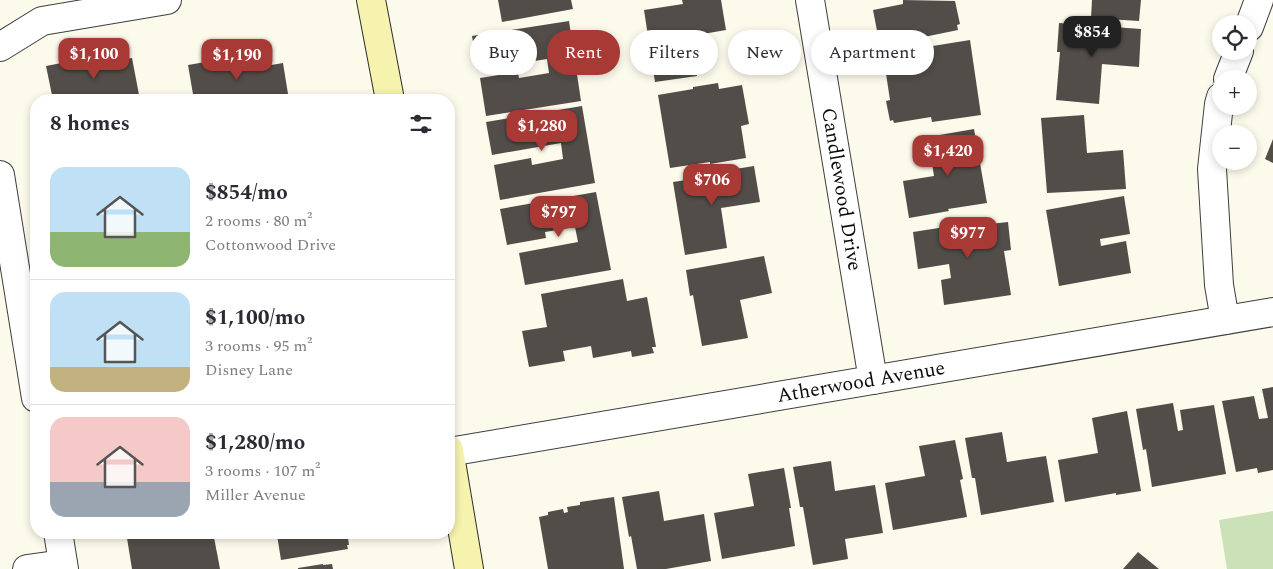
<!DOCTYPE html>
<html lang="en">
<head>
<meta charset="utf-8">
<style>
  :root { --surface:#fff; --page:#f7f7f7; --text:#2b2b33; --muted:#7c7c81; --line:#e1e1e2; --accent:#a93935 }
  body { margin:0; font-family:Spectral,serif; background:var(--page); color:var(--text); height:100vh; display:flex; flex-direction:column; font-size:19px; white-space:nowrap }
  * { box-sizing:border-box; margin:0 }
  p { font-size:16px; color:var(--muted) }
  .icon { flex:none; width:28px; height:28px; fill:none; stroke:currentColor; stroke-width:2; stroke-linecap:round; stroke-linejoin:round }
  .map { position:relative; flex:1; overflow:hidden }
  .sheet { position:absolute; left:30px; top:94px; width:425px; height:445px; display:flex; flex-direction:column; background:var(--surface); border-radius:20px; box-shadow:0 2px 8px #0003 }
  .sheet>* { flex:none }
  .banner { position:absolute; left:470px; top:30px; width:475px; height:45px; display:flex; gap:10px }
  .fabs { position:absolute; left:1212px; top:15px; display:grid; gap:10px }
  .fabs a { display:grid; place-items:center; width:45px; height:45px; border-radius:50%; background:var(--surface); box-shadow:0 2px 8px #0003; font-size:25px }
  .price { position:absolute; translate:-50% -42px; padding:0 11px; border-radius:10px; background:var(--accent); color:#fff; font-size:16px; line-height:32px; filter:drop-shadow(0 1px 2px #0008) }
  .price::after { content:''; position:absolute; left:50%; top:30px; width:15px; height:11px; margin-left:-8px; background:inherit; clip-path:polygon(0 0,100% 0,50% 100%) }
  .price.selected { background:#222; color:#fff }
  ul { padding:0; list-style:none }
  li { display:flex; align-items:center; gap:15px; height:125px; padding:0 20px }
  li+li { border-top:1px solid var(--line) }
  li span { display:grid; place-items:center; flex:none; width:140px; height:100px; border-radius:15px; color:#555 }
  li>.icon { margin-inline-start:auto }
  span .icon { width:60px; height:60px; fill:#fffc; stroke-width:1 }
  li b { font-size:21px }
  h2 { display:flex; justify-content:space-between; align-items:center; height:60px; padding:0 20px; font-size:21px }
  .chip { padding:0 18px; border-radius:22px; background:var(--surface); box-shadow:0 2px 8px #0003; font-size:18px; line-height:45px }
  .chip.selected { background:var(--accent); color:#fff }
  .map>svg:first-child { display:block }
  .green { fill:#cbe2b9 }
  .building { fill:#524d48 }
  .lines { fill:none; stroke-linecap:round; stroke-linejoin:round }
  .minor-casing { stroke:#3e3e3e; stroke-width:30 }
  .secondary-casing { stroke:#2d2d2d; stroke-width:30 }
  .minor { stroke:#fff; stroke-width:28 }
  .secondary { stroke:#f5f3ad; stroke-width:28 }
  .labels { text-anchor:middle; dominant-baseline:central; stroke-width:5; stroke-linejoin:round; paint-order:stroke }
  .street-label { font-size:20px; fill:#0b0b0b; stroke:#fff }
</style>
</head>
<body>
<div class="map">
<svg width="1273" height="569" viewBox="0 0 1273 569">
  <rect width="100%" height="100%" fill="#fcfaeb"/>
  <path class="green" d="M 1273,511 L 1273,569 L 1227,569 L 1219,520 Z"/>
  <g class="building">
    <path d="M 498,0 L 571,0 L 573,9 L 502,22 Z"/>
    <path d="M 682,0 L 721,0 L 726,30 L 697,35 L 700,53 L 693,54 L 697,76 L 655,82 L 644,10 L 683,4 Z"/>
    <path d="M 903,0 L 955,1 L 960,24 L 957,25 L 958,30 L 880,46 L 873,10 L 903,4 Z"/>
    <path d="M 1092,0 L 1141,0 L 1139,21 L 1091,18 Z"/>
    <path d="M 569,21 L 581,101 L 486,116 L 480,78 L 518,72 L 519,78 L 549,73 L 547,59 L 478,70 L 472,36 Z"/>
    <path d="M 1059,23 L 1141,29 L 1139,67 L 1102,64 L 1099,104 L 1056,100 L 1060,52 L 1057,52 Z"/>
    <path d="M 970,40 L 981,115 L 932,122 L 931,117 L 894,123 L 893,120 L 890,121 L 886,101 L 890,100 L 883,54 Z"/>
    <path d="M 103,55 L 104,63 L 132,58 L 140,100 L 53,100 L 46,66 Z"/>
    <path d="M 240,56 L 242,70 L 283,63 L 289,100 L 194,100 L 188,65 Z"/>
    <path d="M 718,83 L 719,89 L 742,85 L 749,124 L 741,126 L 746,158 L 710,164 L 710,162 L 670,168 L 658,95 L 693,89 L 693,87 Z"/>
    <path d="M 582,106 L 595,183 L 500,200 L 494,165 L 531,158 L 532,165 L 563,159 L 561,143 L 492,155 L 486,122 Z"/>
    <path d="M 1084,115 L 1087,153 L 1123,150 L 1126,189 L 1047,193 L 1041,118 Z"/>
    <path d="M 974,129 L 987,203 L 948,209 L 949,211 L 909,218 L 903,181 L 934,176 L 928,137 Z"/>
    <path d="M 1273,139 L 1273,163 L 1265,159 Z"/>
    <path d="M 754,166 L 760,202 L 721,208 L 727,248 L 685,255 L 673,182 L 712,176 L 711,173 Z"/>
    <path d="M 596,192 L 611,270 L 525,285 L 519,253 L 578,242 L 575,227 L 545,232 L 546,238 L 507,245 L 500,209 Z"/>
    <path d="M 1124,196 L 1130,234 L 1100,239 L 1101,246 L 1126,241 L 1131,273 L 1059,286 L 1046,210 Z"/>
    <path d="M 990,220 L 990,224 L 1008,222 L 1011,250 L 1004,251 L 1011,295 L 944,305 L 941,280 L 951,278 L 949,264 L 918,269 L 913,232 Z"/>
    <path d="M 764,256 L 772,293 L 740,300 L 748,338 L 702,346 L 693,295 L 690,296 L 686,270 Z"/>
    <path d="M 623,279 L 627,301 L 647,297 L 656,347 L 652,347 L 654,353 L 632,357 L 631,351 L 593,358 L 591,346 L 563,351 L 565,361 L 529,367 L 522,331 L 547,327 L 541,294 Z"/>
    <path d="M 1273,387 L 1273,470 L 1258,473 L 1257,468 L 1236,472 L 1222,401 L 1254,396 L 1259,419 L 1268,418 L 1262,389 Z"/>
    <path d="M 1173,403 L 1178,431 L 1183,430 L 1180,410 L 1214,405 L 1226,474 L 1152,487 L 1146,449 L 1143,450 L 1136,409 Z"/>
    <path d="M 1127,411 L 1141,491 L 1116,495 L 1116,493 L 1065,502 L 1058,460 L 1098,453 L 1092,418 Z"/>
    <path d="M 1002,432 L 1007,462 L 1046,456 L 1054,502 L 981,515 L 975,478 L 972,478 L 965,438 Z"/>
    <path d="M 955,440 L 963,479 L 960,480 L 967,517 L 893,530 L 885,483 L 925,476 L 919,446 Z"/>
    <path d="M 831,461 L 835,491 L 875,485 L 883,533 L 845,539 L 848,559 L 813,565 L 803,507 L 800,507 L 793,467 Z"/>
    <path d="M 784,468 L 791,508 L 789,508 L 795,546 L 722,559 L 714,513 L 754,506 L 748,474 Z"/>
    <path d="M 659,491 L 664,521 L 704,514 L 711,561 L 666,569 L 637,569 L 631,536 L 629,537 L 622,497 Z"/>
    <path d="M 614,497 L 624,569 L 548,569 L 539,517 L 548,515 L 548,512 L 563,509 L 564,513 L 568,512 L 567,507 L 580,505 L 580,502 Z"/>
    <path d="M 126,532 L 213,532 L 220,569 L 132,569 Z"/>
    <path d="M 273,532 L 347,532 L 349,545 L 347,545 L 348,549 L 281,560 L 277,535 L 273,535 Z"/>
    <path d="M 1138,552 L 1159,569 L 1123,569 Z"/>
    <path d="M 323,564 L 323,565 L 332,564 L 333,569 L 298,569 L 298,568 Z"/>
  </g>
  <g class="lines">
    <g class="minor-casing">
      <g id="minor">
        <path id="s1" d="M 810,0 L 873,380"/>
        <path d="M 1249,27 L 1259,0"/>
        <path d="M 0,47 L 42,21 L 167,0"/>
        <path d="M 1228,79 L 1239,51"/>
        <path d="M 1221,97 L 1219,104 L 1212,169 L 1219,285 L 1225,320"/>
        <path d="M 0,175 L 36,398"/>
        <path id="s2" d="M 449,452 L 1273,312"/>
        <path d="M 58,532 L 64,569"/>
        <path d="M 27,569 L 63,564"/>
      </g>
    </g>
    <g class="secondary-casing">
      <g id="secondary">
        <path d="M 371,0 L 390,100"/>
        <path d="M 449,450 L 469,569"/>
      </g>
    </g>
    <use href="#minor" class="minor"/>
    <use href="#secondary" class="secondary"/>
  </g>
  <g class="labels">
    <g class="street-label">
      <text stroke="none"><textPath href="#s1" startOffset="192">Candlewood Drive</textPath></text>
      <text stroke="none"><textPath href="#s2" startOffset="418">Atherwood Avenue</textPath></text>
    </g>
  </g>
</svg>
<div class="fabs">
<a><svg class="icon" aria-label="locate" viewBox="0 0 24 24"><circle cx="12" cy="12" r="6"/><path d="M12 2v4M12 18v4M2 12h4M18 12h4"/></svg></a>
<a>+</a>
<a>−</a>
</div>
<b class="price selected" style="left:1092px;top:58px">$854</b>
<b class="price" style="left:94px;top:80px">$1,100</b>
<b class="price" style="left:237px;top:81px">$1,190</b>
<b class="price" style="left:542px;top:152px">$1,280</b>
<b class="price" style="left:948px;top:177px">$1,420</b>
<b class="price" style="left:712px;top:206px">$706</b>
<b class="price" style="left:559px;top:238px">$797</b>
<b class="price" style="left:968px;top:259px">$977</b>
<div class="banner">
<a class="chip">Buy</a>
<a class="chip selected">Rent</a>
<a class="chip">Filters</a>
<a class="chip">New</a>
<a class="chip">Apartment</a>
</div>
<section class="sheet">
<h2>8 homes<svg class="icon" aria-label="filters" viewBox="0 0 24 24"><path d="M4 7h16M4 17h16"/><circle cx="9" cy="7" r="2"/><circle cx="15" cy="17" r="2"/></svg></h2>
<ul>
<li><span style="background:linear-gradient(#bfe0f5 65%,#8fb573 0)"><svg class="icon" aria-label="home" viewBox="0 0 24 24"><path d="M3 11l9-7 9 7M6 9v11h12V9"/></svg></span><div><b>$854/mo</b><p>2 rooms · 80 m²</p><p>Cottonwood Drive</p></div></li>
<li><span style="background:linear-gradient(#bfe0f5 75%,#c2b280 0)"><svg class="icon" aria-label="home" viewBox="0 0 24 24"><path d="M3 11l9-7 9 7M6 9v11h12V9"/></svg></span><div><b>$1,100/mo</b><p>3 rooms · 95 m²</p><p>Disney Lane</p></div></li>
<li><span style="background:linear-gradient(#f6c9c9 65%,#9aa5b1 0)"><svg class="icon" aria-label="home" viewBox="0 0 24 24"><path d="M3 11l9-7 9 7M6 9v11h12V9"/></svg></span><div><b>$1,280/mo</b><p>3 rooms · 107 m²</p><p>Miller Avenue</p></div></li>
</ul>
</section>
</div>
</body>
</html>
